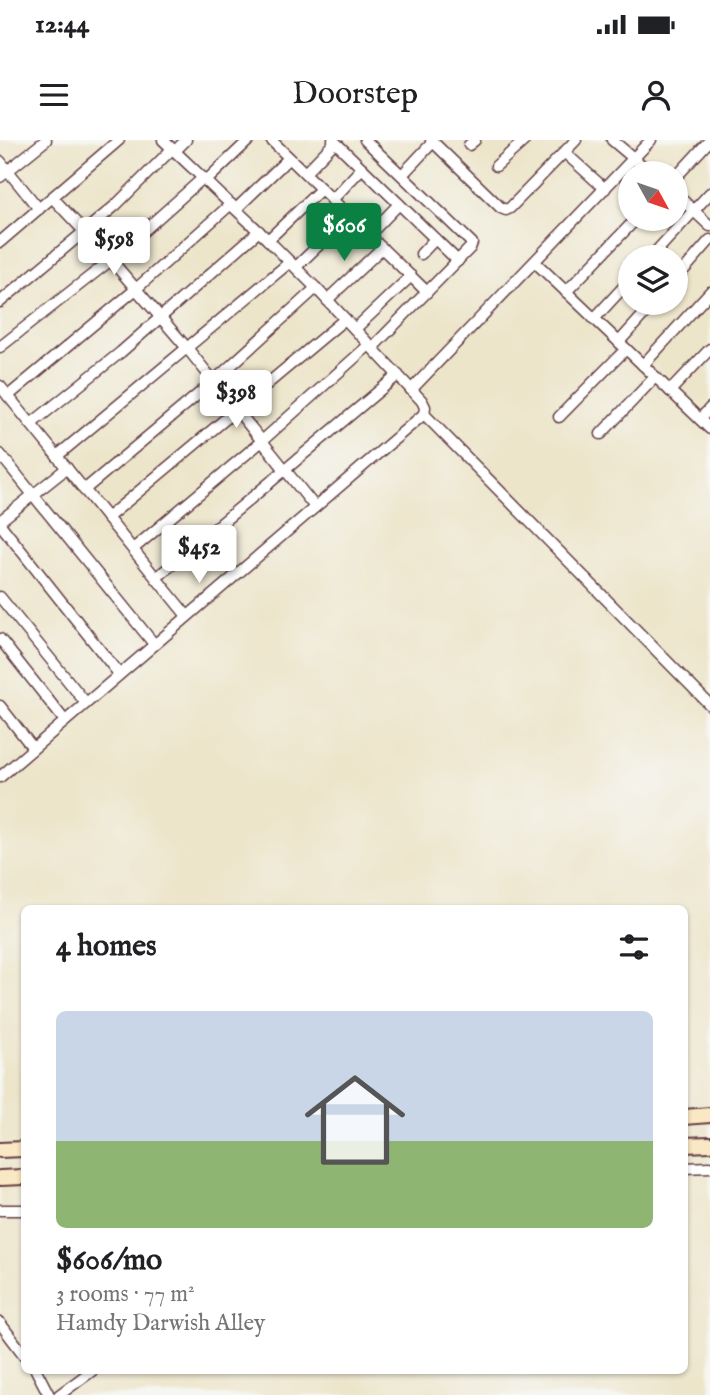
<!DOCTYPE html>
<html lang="en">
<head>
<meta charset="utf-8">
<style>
  :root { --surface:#fff; --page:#f2f2f2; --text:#202124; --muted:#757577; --accent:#0b8043 }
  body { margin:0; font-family:"IM FELL English",serif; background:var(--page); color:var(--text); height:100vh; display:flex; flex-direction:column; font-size:26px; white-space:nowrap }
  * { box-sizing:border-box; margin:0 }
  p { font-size:23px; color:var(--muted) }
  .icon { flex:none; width:38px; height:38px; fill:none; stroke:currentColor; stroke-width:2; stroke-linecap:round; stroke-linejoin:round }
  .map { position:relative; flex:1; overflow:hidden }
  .panel { position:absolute; left:21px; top:765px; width:667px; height:469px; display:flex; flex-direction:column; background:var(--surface); border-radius:10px; box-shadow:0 2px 5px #0004 }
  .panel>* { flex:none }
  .needle { width:46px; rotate:130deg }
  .fabs { position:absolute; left:618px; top:21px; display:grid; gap:14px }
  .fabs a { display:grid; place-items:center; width:70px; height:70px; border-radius:50%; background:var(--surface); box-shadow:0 2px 5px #0004; font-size:35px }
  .price { position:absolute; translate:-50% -60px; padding:0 16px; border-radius:7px; background:#fff; color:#222; font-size:23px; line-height:46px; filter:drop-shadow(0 2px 4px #0008) }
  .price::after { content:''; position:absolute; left:50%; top:42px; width:21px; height:16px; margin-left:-10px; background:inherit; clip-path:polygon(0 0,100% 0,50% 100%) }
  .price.active { background:var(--accent); color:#fff }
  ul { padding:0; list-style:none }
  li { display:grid; align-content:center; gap:14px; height:371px; padding:0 35px }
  li span { display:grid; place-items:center; height:217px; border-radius:10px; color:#555 }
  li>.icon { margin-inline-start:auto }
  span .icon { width:126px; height:126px; fill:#fffc; stroke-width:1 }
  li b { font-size:30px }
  h2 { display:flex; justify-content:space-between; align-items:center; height:84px; padding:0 35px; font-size:30px }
  .status { display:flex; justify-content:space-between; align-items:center; height:49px; padding:0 35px; background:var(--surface); direction:ltr }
  .status svg { height:19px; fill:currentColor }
  header { display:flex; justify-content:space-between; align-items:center; height:91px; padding:0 35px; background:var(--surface); font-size:32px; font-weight:600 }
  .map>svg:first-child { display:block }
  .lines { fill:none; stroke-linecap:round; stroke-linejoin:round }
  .minor-casing { stroke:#623d43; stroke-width:13 }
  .secondary-casing { stroke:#623d43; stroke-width:18 }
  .minor { stroke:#fff; stroke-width:10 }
  .secondary { stroke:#fae7c3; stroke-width:14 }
</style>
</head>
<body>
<div class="status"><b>12:44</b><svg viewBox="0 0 49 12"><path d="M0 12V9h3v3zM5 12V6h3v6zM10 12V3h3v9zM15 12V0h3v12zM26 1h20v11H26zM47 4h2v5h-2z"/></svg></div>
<header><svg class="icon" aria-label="menu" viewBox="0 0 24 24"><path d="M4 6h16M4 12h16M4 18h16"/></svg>Doorstep<svg class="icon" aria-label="person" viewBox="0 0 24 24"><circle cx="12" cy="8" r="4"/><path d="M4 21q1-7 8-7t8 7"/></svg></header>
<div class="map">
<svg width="710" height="1255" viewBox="0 0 710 1255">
  <rect width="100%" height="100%" fill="#f6f6f2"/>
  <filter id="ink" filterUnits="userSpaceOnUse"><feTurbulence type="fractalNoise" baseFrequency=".0143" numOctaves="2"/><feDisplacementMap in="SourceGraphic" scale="14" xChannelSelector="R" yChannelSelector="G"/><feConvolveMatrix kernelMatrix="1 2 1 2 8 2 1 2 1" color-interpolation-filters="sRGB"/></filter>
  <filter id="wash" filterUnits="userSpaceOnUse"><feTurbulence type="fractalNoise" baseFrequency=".00686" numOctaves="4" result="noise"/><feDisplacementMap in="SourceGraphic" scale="28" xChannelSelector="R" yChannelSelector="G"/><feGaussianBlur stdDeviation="1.57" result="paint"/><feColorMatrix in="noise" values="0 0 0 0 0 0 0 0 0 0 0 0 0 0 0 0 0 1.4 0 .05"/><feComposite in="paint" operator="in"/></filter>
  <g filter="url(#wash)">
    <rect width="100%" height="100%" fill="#ede5ca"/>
  </g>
  <g filter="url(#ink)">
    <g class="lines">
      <g class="minor-casing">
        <g id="minor">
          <path d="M 271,0 L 427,152"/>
          <path d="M 333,0 L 458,121"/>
          <path d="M 365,0 L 472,103 L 470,108 L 372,208"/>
          <path d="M 431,0 L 501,68 L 506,70 L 510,68 L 576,0"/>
          <path d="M 612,0 L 651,33"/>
          <path d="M 469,5 L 475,0"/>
          <path d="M 175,11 L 186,0"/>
          <path d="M 564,12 L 605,49"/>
          <path d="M 0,21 L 39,69"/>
          <path d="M 496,26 L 525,0"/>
          <path d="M 305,33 L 335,2"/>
          <path d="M 402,35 L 433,2"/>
          <path d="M 0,37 L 46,0"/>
          <path d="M 676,37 L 710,0"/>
          <path d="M 206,41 L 249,0"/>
          <path d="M 676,54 L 710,86"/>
          <path d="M 52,57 L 111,120 L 187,208 L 315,367"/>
          <path d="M 332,60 L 362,28"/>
          <path d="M 236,69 L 289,18"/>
          <path d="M 369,95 L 399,64"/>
          <path d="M 268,100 L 321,49"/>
          <path d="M 0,102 L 119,0"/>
          <path d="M 421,114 L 435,99"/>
          <path d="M 651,117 L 710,53"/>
          <path d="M 535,122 L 710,289"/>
          <path d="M 296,127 L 349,76"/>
          <path d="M 676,139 L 710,100"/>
          <path d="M 566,152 L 636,79"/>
          <path d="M 327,160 L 382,108"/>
          <path d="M 0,162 L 116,65 L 172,9"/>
          <path d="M 594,179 L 630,140"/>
          <path d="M 355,189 L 411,136"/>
          <path d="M 619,202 L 654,163"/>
          <path d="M 0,207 L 111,120 L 203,38"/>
          <path d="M 643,225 L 710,152"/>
          <path d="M 0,246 L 187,476"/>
          <path d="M 411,250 L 651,0"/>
          <path d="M 670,251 L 710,209"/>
          <path d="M 8,256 L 136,149 L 231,64"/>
          <path d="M 424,274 L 710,565"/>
          <path d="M 559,277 L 626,209"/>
          <path d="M 700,279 L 710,268"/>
          <path d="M 31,284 L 121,212 L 259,91"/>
          <path d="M 601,294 L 655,237"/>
          <path d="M 0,314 L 154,504"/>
          <path d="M 57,316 L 290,122"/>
          <path d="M 84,350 L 214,241 L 316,148"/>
          <path d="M 107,378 L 345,179"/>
          <path d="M 0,381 L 67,328"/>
          <path d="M 0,384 L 119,534"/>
          <path d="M 133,409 L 262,301 L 369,205"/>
          <path d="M 156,438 L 398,235"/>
          <path d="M 0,457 L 86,563"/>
          <path d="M 0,499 L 65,581"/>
          <path d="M 0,566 L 33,608"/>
          <path d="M 0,637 L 424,274 L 425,267 L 422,261 L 316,148 L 268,100 L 163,0"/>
          <path d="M 684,1028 L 710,1027"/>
          <path d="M 0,1070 L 24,1070"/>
          <path d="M 0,1183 L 24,1215"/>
          <path d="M 36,1230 L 49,1255"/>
          <path d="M 59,1255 L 93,1230"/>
        </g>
      </g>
      <g class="secondary-casing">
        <g id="secondary">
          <path d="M 684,977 L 710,975"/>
          <path d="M 684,1005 L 710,1004"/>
          <path d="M 0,1010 L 24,1009"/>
          <path d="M 0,1038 L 24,1037"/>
        </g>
      </g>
      <use href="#minor" class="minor"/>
      <use href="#secondary" class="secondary"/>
    </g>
  </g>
</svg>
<div class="fabs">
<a><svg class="needle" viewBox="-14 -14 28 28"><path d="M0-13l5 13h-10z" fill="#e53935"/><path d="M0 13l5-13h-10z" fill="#757577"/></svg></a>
<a><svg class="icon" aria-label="layers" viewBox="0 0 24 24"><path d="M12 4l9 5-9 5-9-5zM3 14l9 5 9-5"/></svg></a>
</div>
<b class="price active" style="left:344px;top:123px">$606</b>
<b class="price" style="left:114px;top:137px">$598</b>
<b class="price" style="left:236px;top:290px">$398</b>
<b class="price" style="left:199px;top:445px">$452</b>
<section class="panel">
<h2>4 homes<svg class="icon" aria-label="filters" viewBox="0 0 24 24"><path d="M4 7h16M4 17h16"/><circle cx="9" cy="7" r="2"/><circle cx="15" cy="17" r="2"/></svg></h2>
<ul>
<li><span style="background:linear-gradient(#c9d6e8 60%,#8fb573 0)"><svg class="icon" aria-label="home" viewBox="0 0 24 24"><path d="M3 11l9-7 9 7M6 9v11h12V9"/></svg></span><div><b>$606/mo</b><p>3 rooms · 77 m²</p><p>Hamdy Darwish Alley</p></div></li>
</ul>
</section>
</div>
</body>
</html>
